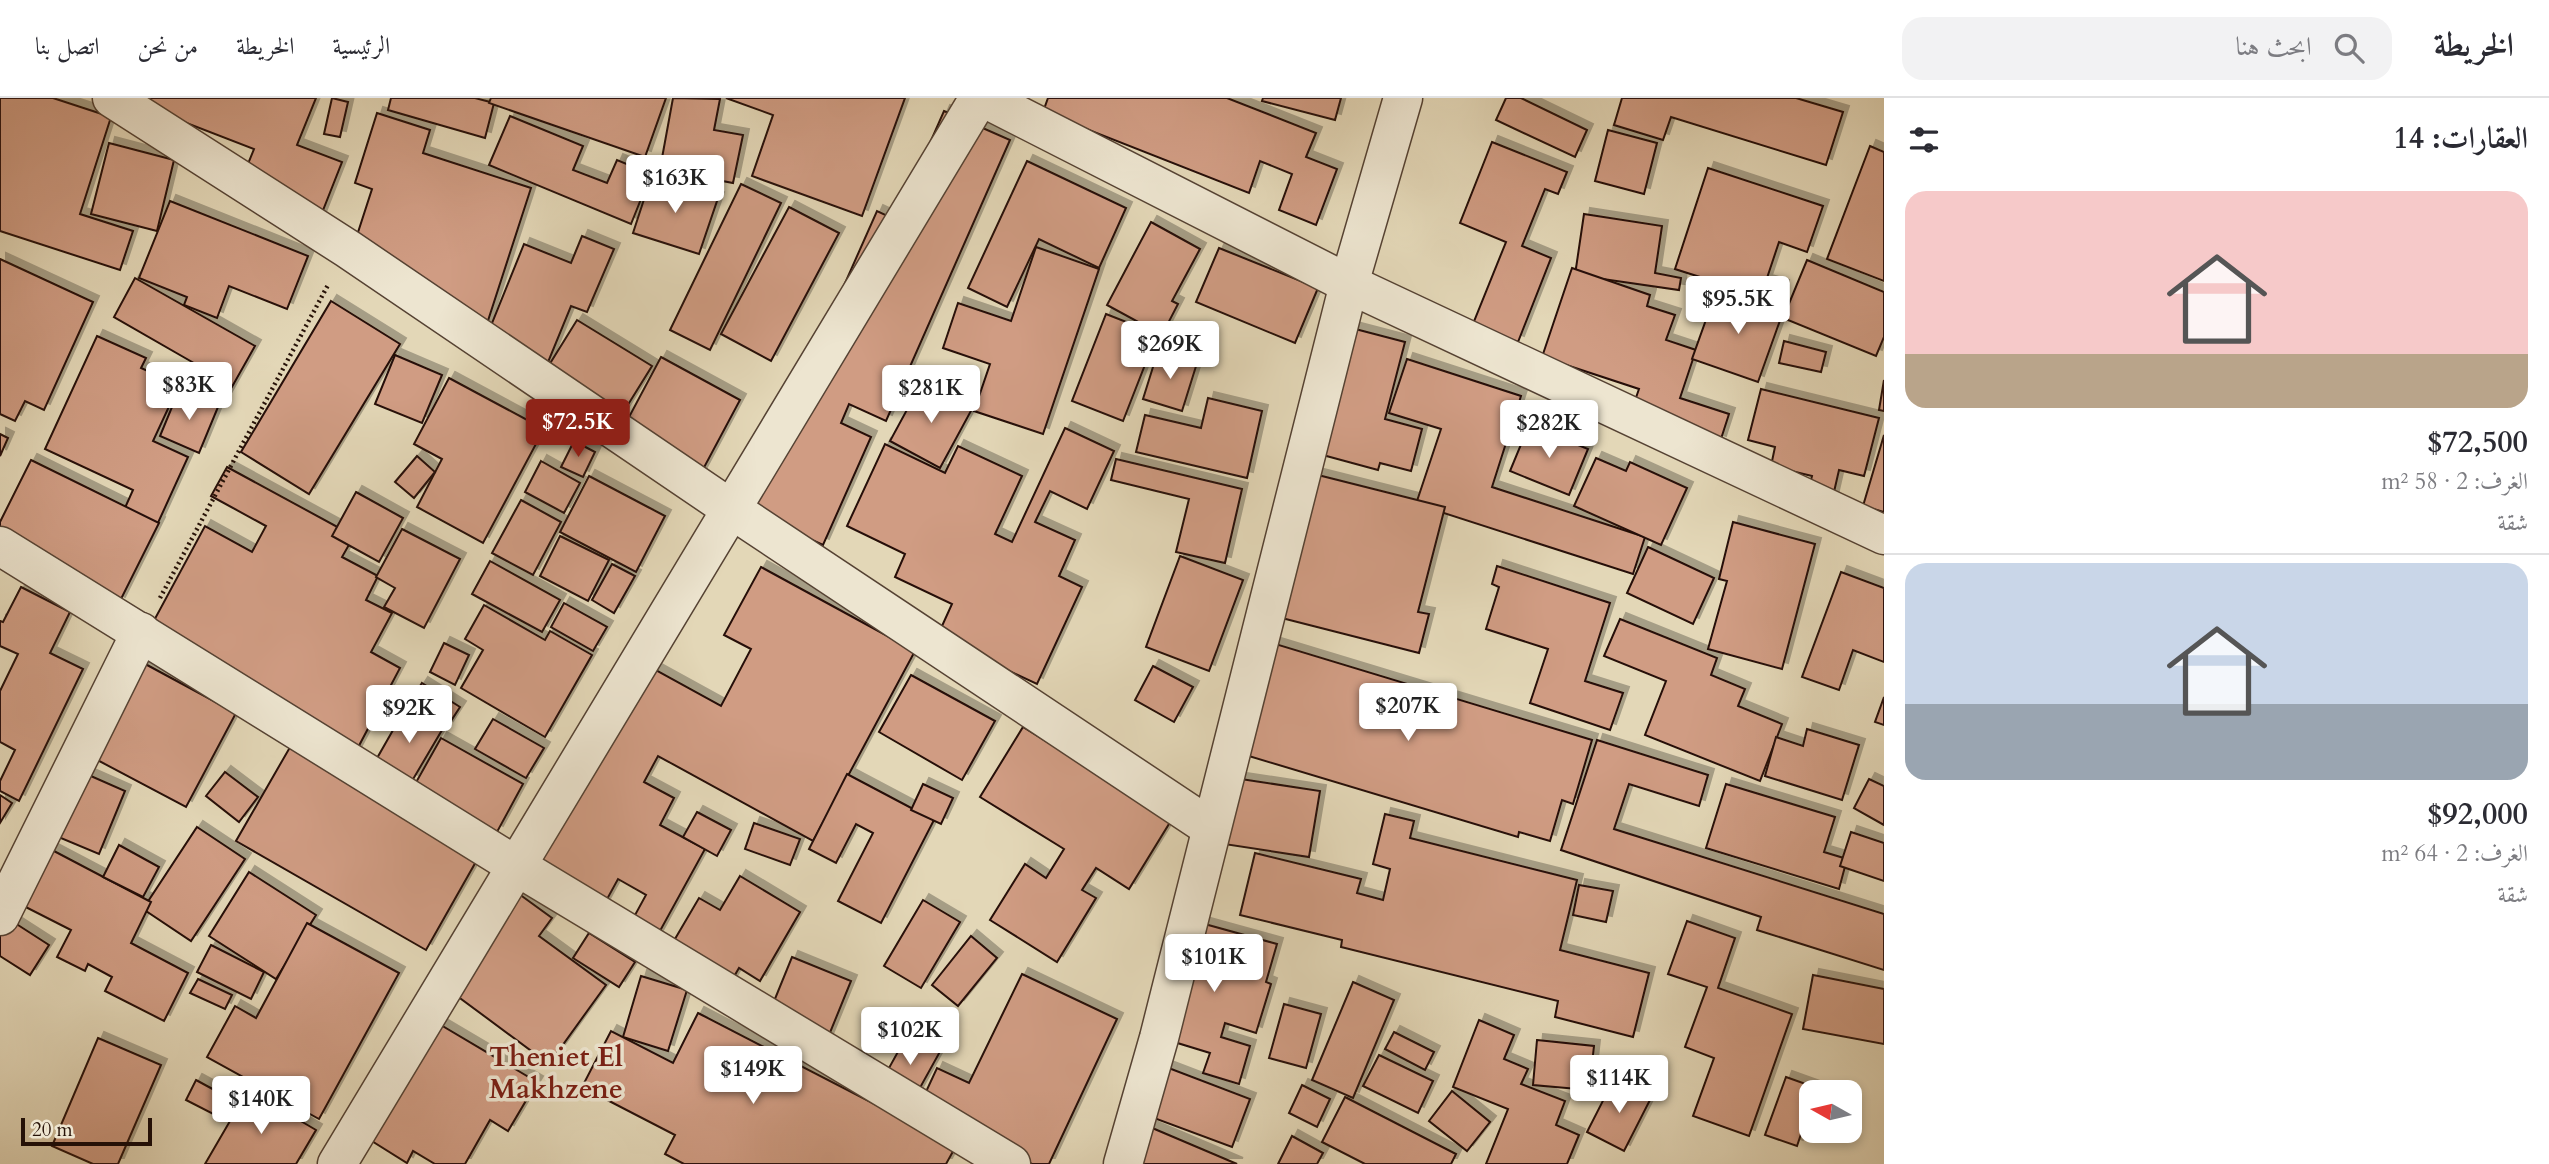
<!DOCTYPE html>
<html lang="ar">
<head>
<meta charset="utf-8">
<style>
  :root { --surface:#fff; --page:#f2f2f3; --text:#2b2b33; --muted:#7c7c81; --line:#e1e1e2; --accent:#8f2418 }
  body { margin:0; font-family:Cardo,Amiri,serif; background:var(--page); color:var(--text); direction:rtl; height:100vh; display:flex; flex-direction:column; font-size:26px; white-space:nowrap }
  * { box-sizing:border-box; margin:0 }
  p { font-size:23px; color:var(--muted) }
  .icon { flex:none; width:38px; height:38px; fill:none; stroke:currentColor; stroke-width:2; stroke-linecap:round; stroke-linejoin:round }
  .map { position:relative; flex:1; overflow:hidden; direction:ltr }
  .sheet { display:flex; flex-direction:column; background:var(--surface); width:665px }
  .sheet>* { flex:none }
  .needle { width:46px; rotate:278deg }
  .buttons { position:absolute; left:1799px; top:982px; display:grid; gap:14px }
  .buttons a { display:grid; place-items:center; width:63px; height:63px; border-radius:14px; background:var(--surface); box-shadow:0 4px 10px #0003; font-size:35px }
  .scale { position:absolute; left:21px; bottom:18px; width:131px; box-sizing:border-box; padding-left:7px; border:4px solid #261107; border-top:0; font-size:19px; line-height:24px; white-space:nowrap; color:#261107; -webkit-text-stroke:5px #ede5d0; paint-order:stroke }
  .price { position:absolute; translate:-50% -60px; padding:0 16px; border-radius:7px; background:#fff; color:#222; font-size:23px; line-height:46px; filter:drop-shadow(0 2px 4px #0008) }
  .price::after { content:''; position:absolute; left:50%; top:42px; width:21px; height:16px; margin-left:-10px; background:inherit; clip-path:polygon(0 0,100% 0,50% 100%) }
  .price.active { background:var(--accent); color:#fff }
  ul { padding:0; list-style:none }
  li { display:grid; align-content:center; gap:14px; height:371px; padding:0 21px }
  li+li { border-top:2px solid var(--line) }
  li span { display:grid; place-items:center; height:217px; border-radius:21px; color:#555 }
  li>.icon { margin-inline-start:auto }
  span .icon { width:126px; height:126px; fill:#fffc; stroke-width:1 }
  li b { font-size:30px }
  h2 { display:flex; justify-content:space-between; align-items:center; height:84px; padding:0 21px; font-size:30px }
  header { display:flex; align-items:center; gap:42px; box-sizing:border-box; height:98px; padding:0 35px; background:var(--surface); border-bottom:2px solid var(--line) }
  header strong { font-size:33px }
  nav { display:flex; gap:38px; margin-inline-start:auto; font-size:24px }
  .search { width:490px; height:63px; background:var(--page); display:flex; align-items:center; gap:18px; box-sizing:border-box; padding:0 24px; border-radius:21px; color:var(--muted); font-size:26px }
  main { display:flex; flex:1; min-height:0 }
  .map>svg:first-child { display:block }
  .building { fill:#d09c83; stroke:#261107; stroke-width:2; filter:url(#shadow) }
  .lines { fill:none; stroke-linecap:round; stroke-linejoin:round }
  .minor-casing { stroke:#554233; stroke-width:41 }
  .path { stroke:#261107; stroke-width:4.5; stroke-dasharray:2 3.5; stroke-linecap:butt }
  .minor { stroke:#ede5d0; stroke-width:38 }
  .labels { text-anchor:middle; dominant-baseline:central; stroke-width:7; stroke-linejoin:round; paint-order:stroke }
  .district-label { font-size:28px; font-weight:bold; fill:#7a1f14; stroke:#ede5d0 }
</style>
</head>
<body>
<header>
<strong>الخريطة</strong>
<div class="search"><svg class="icon" aria-label="search" viewBox="0 0 24 24"><circle cx="10" cy="10" r="6"/><path d="M15 15l6 6"/></svg>ابحث هنا</div>
<nav><a>الرئيسية</a><a>الخريطة</a><a>من نحن</a><a>اتصل بنا</a></nav>
</header>
<main>
<section class="sheet">
<h2>العقارات: 14<svg class="icon" aria-label="filters" viewBox="0 0 24 24"><path d="M4 7h16M4 17h16"/><circle cx="9" cy="7" r="2"/><circle cx="15" cy="17" r="2"/></svg></h2>
<ul>
<li><span style="background:linear-gradient(#f6c9c9 75%,#b9a48a 0)"><svg class="icon" aria-label="home" viewBox="0 0 24 24"><path d="M3 11l9-7 9 7M6 9v11h12V9"/></svg></span><div><b>$72,500</b><p>الغرف: 2 · 58 m²</p><p>شقة</p></div></li>
<li><span style="background:linear-gradient(#c9d6e8 65%,#9aa5b1 0)"><svg class="icon" aria-label="home" viewBox="0 0 24 24"><path d="M3 11l9-7 9 7M6 9v11h12V9"/></svg></span><div><b>$92,000</b><p>الغرف: 2 · 64 m²</p><p>شقة</p></div></li>
</ul>
</section>
<div class="map">
<svg width="1884" height="1066" viewBox="0 0 1884 1066">
  <defs>
    <filter id="shadow"><feDropShadow dx="6" dy="-6" stdDeviation="0" flood-color="#0004"/></filter>
  </defs>
  <rect width="100%" height="100%" fill="#e3d7b7"/>
  <filter id="stains"><feTurbulence type="fractalNoise" baseFrequency=".00286" numOctaves="4"/><feColorMatrix values="0 0 0 0 .2 0 0 0 0 .09 0 0 0 0 .02 0 0 0 .5 -.17"/></filter>
  <radialGradient id="worn" r=".72"><stop offset=".6" stop-color="#630" stop-opacity="0"/><stop offset="1" stop-color="#630" stop-opacity=".3"/></radialGradient>
  <g class="building">
    <path d="M 0,0 L 53,0 L 111,19 L 80,116 L 133,133 L 120,172 L 0,133 Z"/>
    <path d="M 122,0 L 316,0 L 297,47 L 342,64 L 316,130 L 235,98 L 254,51 Z"/>
    <path d="M 332,0 L 348,4 L 340,39 L 324,36 Z"/>
    <path d="M 391,0 L 475,0 L 494,5 L 485,40 L 388,12 Z"/>
    <path d="M 491,0 L 666,0 L 645,59 L 489,5 Z"/>
    <path d="M 673,0 L 720,1 L 714,32 L 743,37 L 733,85 L 660,71 Z"/>
    <path d="M 726,0 L 905,0 L 862,118 L 752,78 L 773,17 Z"/>
    <path d="M 1048,0 L 1227,0 L 1316,35 L 1306,59 L 1337,71 L 1316,127 L 1279,112 L 1292,76 L 1260,63 L 1249,95 L 1043,14 Z"/>
    <path d="M 1263,0 L 1341,0 L 1335,22 L 1262,3 Z"/>
    <path d="M 1506,0 L 1521,0 L 1587,32 L 1575,59 L 1496,22 Z"/>
    <path d="M 1622,0 L 1796,0 L 1843,14 L 1826,67 L 1671,19 L 1663,42 L 1614,27 Z"/>
    <path d="M 944,13 L 1010,42 L 886,323 L 849,306 L 841,325 L 871,339 L 823,447 L 745,411 L 877,113 L 896,122 Z"/>
    <path d="M 377,15 L 430,32 L 423,55 L 531,90 L 483,238 L 350,159 L 372,91 L 355,85 Z"/>
    <path d="M 510,18 L 583,48 L 573,72 L 607,85 L 617,62 L 651,76 L 631,126 L 489,67 Z"/>
    <path d="M 1608,32 L 1657,45 L 1644,96 L 1595,83 Z"/>
    <path d="M 1492,44 L 1567,74 L 1558,96 L 1545,91 L 1522,148 L 1551,160 L 1518,244 L 1473,226 L 1506,144 L 1460,125 Z"/>
    <path d="M 109,45 L 174,62 L 157,133 L 91,116 Z"/>
    <path d="M 1870,48 L 1884,54 L 1884,183 L 1827,161 Z"/>
    <path d="M 1027,63 L 1126,110 L 1099,170 L 1039,141 L 1007,209 L 968,190 Z"/>
    <path d="M 1708,70 L 1823,108 L 1807,154 L 1779,144 L 1766,183 L 1783,188 L 1778,204 L 1675,171 Z"/>
    <path d="M 652,77 L 718,100 L 699,156 L 633,135 Z"/>
    <path d="M 741,86 L 781,105 L 710,252 L 670,232 Z"/>
    <path d="M 170,103 L 308,158 L 287,211 L 229,188 L 217,220 L 184,207 L 187,199 L 139,180 Z"/>
    <path d="M 789,109 L 839,135 L 771,263 L 721,236 Z"/>
    <path d="M 1584,116 L 1662,128 L 1655,175 L 1681,180 L 1679,192 L 1575,177 Z"/>
    <path d="M 1151,124 L 1200,151 L 1172,203 L 1178,206 L 1162,237 L 1107,207 Z"/>
    <path d="M 582,138 L 614,151 L 587,214 L 571,208 L 544,274 L 482,250 L 524,146 L 571,165 Z"/>
    <path d="M 1036,149 L 1099,171 L 1043,336 L 974,313 L 990,266 L 943,250 L 958,205 L 1011,223 Z"/>
    <path d="M 1219,150 L 1318,190 L 1295,245 L 1196,204 Z"/>
    <path d="M 0,161 L 93,204 L 44,312 L 25,303 L 15,323 L 0,316 Z"/>
    <path d="M 1807,162 L 1884,194 L 1884,239 L 1876,258 L 1783,220 Z"/>
    <path d="M 1572,170 L 1650,197 L 1647,208 L 1675,217 L 1666,242 L 1696,252 L 1680,300 L 1729,316 L 1720,344 L 1631,314 L 1639,291 L 1542,259 Z"/>
    <path d="M 135,180 L 255,248 L 224,303 L 204,292 L 213,276 L 114,219 Z"/>
    <path d="M 1717,191 L 1783,214 L 1758,284 L 1692,261 Z"/>
    <path d="M 331,203 L 400,246 L 309,396 L 241,354 Z"/>
    <path d="M 1106,216 L 1157,236 L 1123,323 L 1072,303 Z"/>
    <path d="M 577,222 L 652,268 L 616,326 L 541,280 Z"/>
    <path d="M 1340,227 L 1405,244 L 1385,321 L 1422,331 L 1411,373 L 1380,365 L 1378,372 L 1308,353 Z"/>
    <path d="M 97,238 L 146,260 L 141,270 L 179,287 L 153,343 L 188,359 L 157,427 L 124,412 L 133,392 L 45,351 Z"/>
    <path d="M 1784,243 L 1826,254 L 1821,274 L 1779,265 Z"/>
    <path d="M 1158,253 L 1197,265 L 1182,313 L 1143,301 Z"/>
    <path d="M 395,257 L 442,277 L 422,325 L 375,306 Z"/>
    <path d="M 661,259 L 740,302 L 700,377 L 621,334 Z"/>
    <path d="M 1407,261 L 1521,298 L 1492,389 L 1645,439 L 1633,476 L 1416,406 L 1441,331 L 1389,315 Z"/>
    <path d="M 449,280 L 544,331 L 483,445 L 417,409 L 442,361 L 414,346 Z"/>
    <path d="M 1884,282 L 1884,313 L 1879,312 Z"/>
    <path d="M 922,284 L 972,311 L 940,370 L 890,343 Z"/>
    <path d="M 1761,291 L 1879,320 L 1864,378 L 1839,372 L 1831,407 L 1806,401 L 1812,378 L 1771,368 L 1775,349 L 1748,342 Z"/>
    <path d="M 179,292 L 218,309 L 199,355 L 160,338 Z"/>
    <path d="M 1208,300 L 1262,313 L 1247,380 L 1136,354 L 1145,317 L 1201,330 Z"/>
    <path d="M 1529,327 L 1588,351 L 1569,397 L 1510,373 Z"/>
    <path d="M 1065,330 L 1114,353 L 1087,411 L 1050,393 L 1035,424 L 1075,442 L 1059,478 L 1082,489 L 1037,586 L 937,539 L 952,506 L 895,479 L 905,456 L 847,428 L 885,346 L 945,375 L 958,348 L 1022,378 L 995,436 L 1012,444 Z"/>
    <path d="M 0,336 L 8,340 L 0,358 Z"/>
    <path d="M 1884,337 L 1884,414 L 1863,408 Z"/>
    <path d="M 574,343 L 595,354 L 583,379 L 561,369 Z"/>
    <path d="M 417,358 L 435,374 L 414,400 L 395,384 Z"/>
    <path d="M 1596,360 L 1626,373 L 1630,364 L 1687,390 L 1661,447 L 1574,408 Z"/>
    <path d="M 1116,361 L 1242,391 L 1225,465 L 1176,454 L 1189,401 L 1111,382 Z"/>
    <path d="M 31,362 L 159,425 L 119,505 L 0,446 L 0,424 Z"/>
    <path d="M 541,363 L 580,385 L 564,415 L 525,394 Z"/>
    <path d="M 227,369 L 354,438 L 342,459 L 378,478 L 366,502 L 392,515 L 371,554 L 400,570 L 353,659 L 144,541 L 205,428 L 252,454 L 266,428 L 211,398 Z"/>
    <path d="M 1306,374 L 1445,409 L 1418,514 L 1429,516 L 1419,555 L 1270,517 Z"/>
    <path d="M 589,378 L 665,418 L 636,474 L 560,434 Z"/>
    <path d="M 356,394 L 403,420 L 379,464 L 332,438 Z"/>
    <path d="M 521,402 L 561,424 L 533,477 L 492,455 Z"/>
    <path d="M 1733,424 L 1815,446 L 1782,571 L 1708,551 L 1727,483 L 1719,481 Z"/>
    <path d="M 402,431 L 460,461 L 424,530 L 384,509 L 395,490 L 376,479 Z"/>
    <path d="M 560,438 L 609,462 L 588,503 L 540,478 Z"/>
    <path d="M 1648,449 L 1714,480 L 1693,526 L 1627,495 Z"/>
    <path d="M 1180,458 L 1243,482 L 1209,573 L 1146,549 Z"/>
    <path d="M 490,463 L 560,502 L 542,534 L 472,496 Z"/>
    <path d="M 612,466 L 635,478 L 614,515 L 592,502 Z"/>
    <path d="M 1497,468 L 1610,505 L 1585,583 L 1623,595 L 1610,632 L 1530,605 L 1548,551 L 1486,531 L 1499,489 L 1492,486 Z"/>
    <path d="M 761,469 L 915,553 L 813,743 L 658,658 L 644,684 L 674,700 L 660,727 L 705,751 L 655,842 L 629,828 L 646,797 L 618,781 L 600,814 L 520,771 L 634,560 L 721,608 L 751,551 L 724,537 Z"/>
    <path d="M 1841,474 L 1884,490 L 1884,564 L 1853,552 L 1839,592 L 1802,579 Z"/>
    <path d="M 21,489 L 70,514 L 50,555 L 83,571 L 19,703 L 0,693 L 0,683 L 15,652 L 0,644 L 0,593 L 18,556 L 0,548 L 0,523 L 3,524 Z"/>
    <path d="M 564,505 L 607,529 L 593,553 L 551,529 Z"/>
    <path d="M 484,507 L 545,542 L 550,533 L 592,557 L 545,639 L 461,590 L 483,552 L 465,541 Z"/>
    <path d="M 1620,521 L 1717,560 L 1711,577 L 1745,591 L 1738,608 L 1782,626 L 1760,683 L 1645,637 L 1666,583 L 1604,558 Z"/>
    <path d="M 1262,542 L 1592,642 L 1573,706 L 1562,702 L 1550,743 L 1519,734 L 1518,739 L 1229,652 Z"/>
    <path d="M 444,545 L 469,557 L 455,587 L 430,574 Z"/>
    <path d="M 136,561 L 236,615 L 186,709 L 86,656 Z"/>
    <path d="M 1153,568 L 1193,589 L 1174,624 L 1135,602 Z"/>
    <path d="M 911,577 L 995,623 L 962,682 L 879,634 Z"/>
    <path d="M 422,585 L 460,609 L 447,629 L 410,604 Z"/>
    <path d="M 1884,599 L 1884,627 L 1875,624 Z"/>
    <path d="M 405,611 L 442,632 L 412,683 L 376,662 Z"/>
    <path d="M 493,621 L 544,650 L 526,680 L 475,651 Z"/>
    <path d="M 1023,629 L 1172,721 L 1129,791 L 1096,770 L 1082,792 L 1096,800 L 1057,864 L 990,822 L 1025,766 L 1046,780 L 1064,751 L 980,699 Z"/>
    <path d="M 1807,631 L 1859,647 L 1842,702 L 1765,678 L 1776,639 L 1803,648 Z"/>
    <path d="M 441,640 L 523,686 L 497,734 L 414,688 Z"/>
    <path d="M 1597,642 L 1708,677 L 1699,708 L 1629,686 L 1614,731 L 1884,816 L 1884,872 L 1757,832 L 1761,819 L 1561,752 Z"/>
    <path d="M 293,644 L 482,753 L 426,852 L 236,743 Z"/>
    <path d="M 225,674 L 258,699 L 239,724 L 206,698 Z"/>
    <path d="M 84,675 L 125,693 L 99,756 L 56,738 Z"/>
    <path d="M 847,676 L 934,722 L 881,825 L 838,803 L 873,735 L 856,726 L 836,765 L 809,751 Z"/>
    <path d="M 1221,678 L 1320,693 L 1309,759 L 1211,744 Z"/>
    <path d="M 1869,681 L 1884,688 L 1884,727 L 1854,710 Z"/>
    <path d="M 923,686 L 953,700 L 941,726 L 911,712 Z"/>
    <path d="M 1726,686 L 1835,719 L 1824,754 L 1847,761 L 1839,791 L 1706,750 Z"/>
    <path d="M 0,697 L 12,705 L 0,725 Z"/>
    <path d="M 697,714 L 731,732 L 717,758 L 683,739 Z"/>
    <path d="M 1385,716 L 1414,723 L 1410,740 L 1577,782 L 1560,852 L 1649,875 L 1633,939 L 1555,919 L 1558,903 L 1341,849 L 1342,842 L 1240,817 L 1255,755 L 1361,781 L 1357,795 L 1383,802 L 1390,771 L 1373,766 Z"/>
    <path d="M 754,725 L 800,741 L 790,767 L 745,751 Z"/>
    <path d="M 197,729 L 245,761 L 191,843 L 143,811 Z"/>
    <path d="M 1851,734 L 1884,745 L 1884,783 L 1840,768 Z"/>
    <path d="M 33,742 L 151,804 L 131,845 L 188,875 L 164,923 L 105,893 L 112,879 L 88,866 L 85,873 L 57,859 L 71,832 L 4,798 Z"/>
    <path d="M 119,747 L 159,769 L 143,799 L 103,779 Z"/>
    <path d="M 249,774 L 316,817 L 276,881 L 209,838 Z"/>
    <path d="M 740,778 L 800,814 L 760,883 L 739,870 L 725,894 L 665,858 L 699,800 L 720,812 Z"/>
    <path d="M 1579,787 L 1613,793 L 1606,824 L 1573,817 Z"/>
    <path d="M 519,796 L 552,820 L 539,838 L 606,887 L 549,966 L 449,892 Z"/>
    <path d="M 923,802 L 960,824 L 921,890 L 884,868 Z"/>
    <path d="M 4,818 L 49,847 L 30,877 L 0,858 L 0,824 Z"/>
    <path d="M 1183,820 L 1277,846 L 1266,884 L 1271,886 L 1256,935 L 1225,925 L 1221,939 L 1250,948 L 1239,986 L 1203,975 L 1210,955 L 1148,936 Z"/>
    <path d="M 1687,823 L 1735,840 L 1718,890 L 1792,916 L 1749,1038 L 1693,1018 L 1714,960 L 1685,949 L 1707,889 L 1668,876 Z"/>
    <path d="M 307,825 L 399,875 L 319,1021 L 207,959 L 235,908 L 256,920 Z"/>
    <path d="M 589,835 L 635,864 L 619,889 L 573,860 Z"/>
    <path d="M 971,838 L 997,860 L 958,908 L 932,887 Z"/>
    <path d="M 211,847 L 264,874 L 251,901 L 197,874 Z"/>
    <path d="M 792,859 L 851,883 L 827,942 L 768,918 Z"/>
    <path d="M 1022,876 L 1117,921 L 1049,1066 L 1032,1066 L 918,1011 L 937,970 L 969,985 Z"/>
    <path d="M 1813,877 L 1884,891 L 1884,946 L 1803,931 Z"/>
    <path d="M 641,878 L 687,892 L 668,953 L 623,939 Z"/>
    <path d="M 198,881 L 232,897 L 225,911 L 190,895 Z"/>
    <path d="M 1353,884 L 1394,902 L 1353,1000 L 1312,982 Z"/>
    <path d="M 1284,906 L 1321,916 L 1306,970 L 1269,960 Z"/>
    <path d="M 698,915 L 956,1048 L 946,1066 L 684,1066 L 665,1056 L 675,1037 L 582,989 L 611,933 L 673,965 Z"/>
    <path d="M 429,920 L 537,984 L 508,1033 L 490,1022 L 465,1066 L 435,1066 L 413,1053 L 407,1065 L 359,1035 Z"/>
    <path d="M 1479,922 L 1514,937 L 1504,961 L 1528,971 L 1521,986 L 1565,1003 L 1556,1027 L 1579,1037 L 1567,1066 L 1486,1066 L 1508,1011 L 1453,989 Z"/>
    <path d="M 910,932 L 942,950 L 911,1006 L 879,988 Z"/>
    <path d="M 1394,934 L 1434,954 L 1425,972 L 1385,951 Z"/>
    <path d="M 98,940 L 161,967 L 118,1066 L 93,1066 L 52,1048 Z"/>
    <path d="M 1537,942 L 1594,948 L 1589,992 L 1533,987 Z"/>
    <path d="M 1379,957 L 1433,983 L 1418,1015 L 1363,988 Z"/>
    <path d="M 1145,961 L 1250,1001 L 1232,1049 L 1127,1010 Z"/>
    <path d="M 1786,979 L 1817,990 L 1815,994 L 1811,994 L 1811,1006 L 1797,1048 L 1765,1037 Z"/>
    <path d="M 1614,981 L 1651,1000 L 1624,1053 L 1587,1034 Z"/>
    <path d="M 196,982 L 231,1001 L 221,1020 L 186,1002 Z"/>
    <path d="M 1302,987 L 1330,1001 L 1317,1029 L 1289,1015 Z"/>
    <path d="M 248,992 L 316,1032 L 296,1066 L 205,1066 Z"/>
    <path d="M 1452,993 L 1490,1024 L 1467,1053 L 1429,1023 Z"/>
    <path d="M 1345,999 L 1456,1056 L 1451,1066 L 1365,1066 L 1322,1044 Z"/>
    <path d="M 1131,1021 L 1237,1066 L 1113,1066 Z"/>
    <path d="M 1292,1038 L 1323,1055 L 1317,1066 L 1278,1066 Z"/>
  </g>
  <g class="lines">
    <g class="minor-casing">
      <g id="minor">
        <path d="M 112,0 L 348,151 L 731,411 L 1211,730"/>
        <path d="M 984,0 L 1349,186 L 1884,437"/>
        <path d="M 0,448 L 518,769 L 1011,1066"/>
        <path d="M 0,818 L 141,534"/>
        <path d="M 337,1066 L 979,0"/>
        <path d="M 1123,1066 L 1159,940 L 1349,186 L 1403,0"/>
      </g>
    </g>
    <path class="path" d="M 160,500 L 328,187"/>
    <use href="#minor" class="minor"/>
  </g>
  <g class="labels">
    <g class="district-label">
      <text x="556" y="959">Theniet El<tspan x="556" dy="32">Makhzene</tspan></text>
    </g>
  </g>
  <rect width="100%" height="100%" filter="url(#stains)"/>
  <rect width="100%" height="100%" fill="url(#worn)"/>
</svg>
<div class="buttons">
<a><svg class="needle" viewBox="-14 -14 28 28"><path d="M0-13l5 13h-10z" fill="#e53935"/><path d="M0 13l5-13h-10z" fill="#7c7c81"/></svg></a>
</div>
<div class="scale">20 m</div>
<b class="price" style="left:675px;top:117px">$163K</b>
<b class="price" style="left:1738px;top:238px">$95.5K</b>
<b class="price" style="left:1170px;top:283px">$269K</b>
<b class="price" style="left:189px;top:324px">$83K</b>
<b class="price" style="left:931px;top:327px">$281K</b>
<b class="price active" style="left:578px;top:361px">$72.5K</b>
<b class="price" style="left:1549px;top:362px">$282K</b>
<b class="price" style="left:1408px;top:645px">$207K</b>
<b class="price" style="left:409px;top:647px">$92K</b>
<b class="price" style="left:1214px;top:896px">$101K</b>
<b class="price" style="left:910px;top:969px">$102K</b>
<b class="price" style="left:753px;top:1008px">$149K</b>
<b class="price" style="left:1619px;top:1017px">$114K</b>
<b class="price" style="left:261px;top:1038px">$140K</b>
</div>
</main>
</body>
</html>
